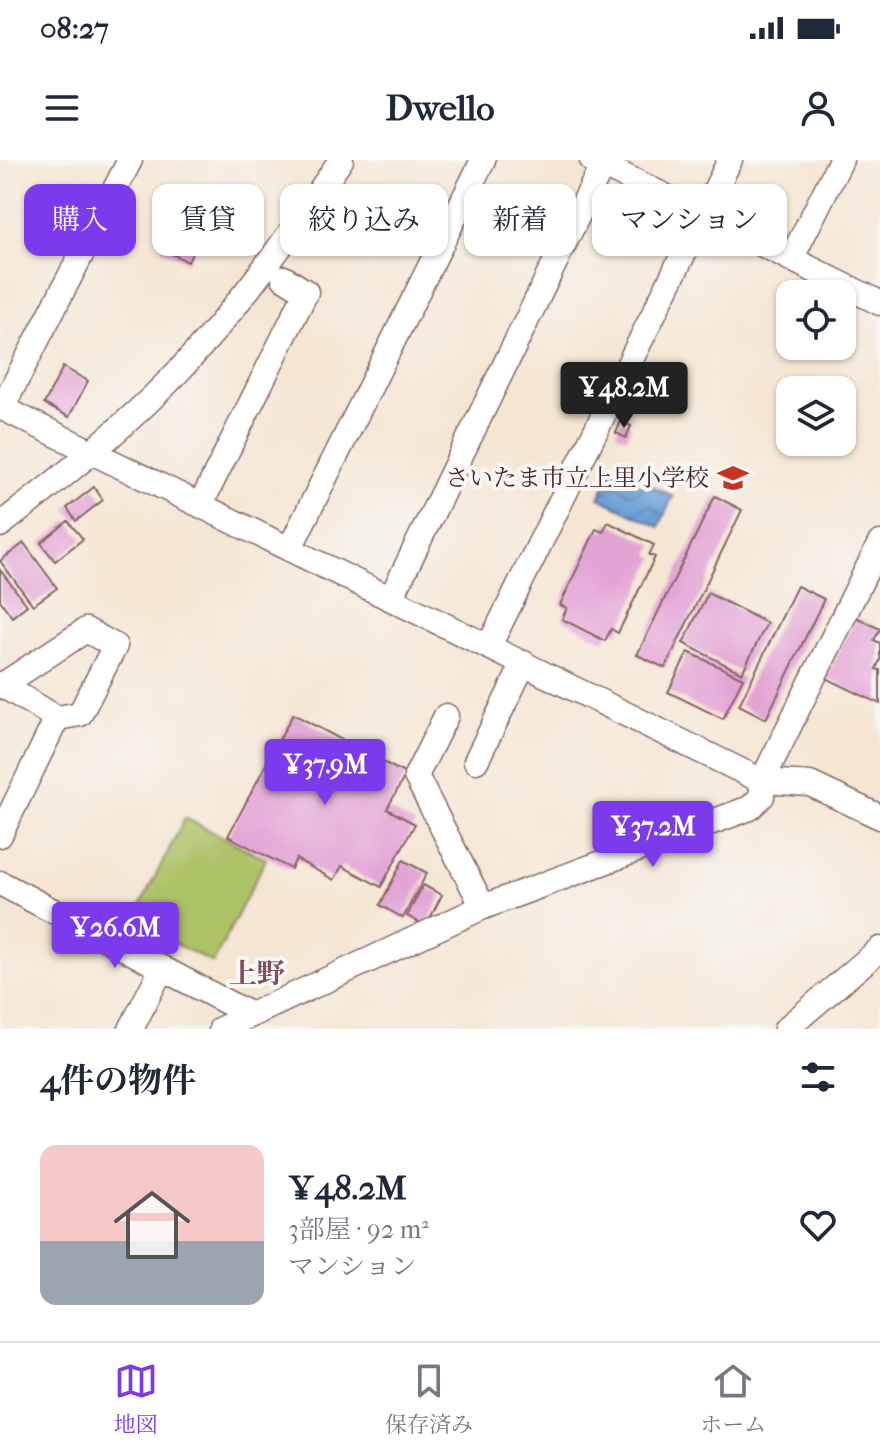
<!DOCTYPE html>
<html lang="ja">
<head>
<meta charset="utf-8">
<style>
  :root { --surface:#fff; --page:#f6f6f7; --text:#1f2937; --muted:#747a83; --line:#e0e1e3; --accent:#7c3aed }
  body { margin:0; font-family:"IM FELL French Canon","Noto Serif JP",serif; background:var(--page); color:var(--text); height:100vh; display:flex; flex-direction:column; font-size:30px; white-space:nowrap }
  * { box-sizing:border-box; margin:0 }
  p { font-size:26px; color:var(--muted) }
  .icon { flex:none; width:44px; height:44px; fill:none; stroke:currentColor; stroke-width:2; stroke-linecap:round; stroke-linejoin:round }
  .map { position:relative; height:869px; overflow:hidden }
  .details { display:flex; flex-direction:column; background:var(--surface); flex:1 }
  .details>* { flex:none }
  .banner { position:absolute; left:24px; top:24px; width:832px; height:72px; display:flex; gap:16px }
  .fabs { position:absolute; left:776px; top:120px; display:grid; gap:16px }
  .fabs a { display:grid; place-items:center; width:80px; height:80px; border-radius:16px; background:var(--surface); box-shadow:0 2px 6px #0004; font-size:40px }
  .price { position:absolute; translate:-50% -68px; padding:0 18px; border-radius:8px; background:var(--accent); color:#fff; font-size:26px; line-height:52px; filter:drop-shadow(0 2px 4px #0008) }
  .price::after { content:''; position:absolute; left:50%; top:48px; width:24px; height:18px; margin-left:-12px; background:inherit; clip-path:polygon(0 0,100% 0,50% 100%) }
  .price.current { background:#222; color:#fff }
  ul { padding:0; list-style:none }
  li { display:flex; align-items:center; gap:24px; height:200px; padding:0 40px }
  li span { display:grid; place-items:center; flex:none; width:224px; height:160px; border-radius:16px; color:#555 }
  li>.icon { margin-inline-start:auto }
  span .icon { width:96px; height:96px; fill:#fffc; stroke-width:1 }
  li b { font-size:34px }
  h2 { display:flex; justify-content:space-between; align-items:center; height:96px; padding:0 40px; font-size:34px }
  .chip { padding:0 28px; border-radius:16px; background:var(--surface); box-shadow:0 2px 6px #0004; font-size:28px; line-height:72px }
  .chip.current { background:var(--accent); color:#fff }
  .status { display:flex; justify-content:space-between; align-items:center; height:56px; padding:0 40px; background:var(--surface); direction:ltr }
  .status svg { height:22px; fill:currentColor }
  header { display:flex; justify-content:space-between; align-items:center; height:104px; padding:0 40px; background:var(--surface); font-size:36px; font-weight:700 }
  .tab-bar { display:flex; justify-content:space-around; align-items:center; height:112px; border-top:2px solid var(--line); background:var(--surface); font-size:22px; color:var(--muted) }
  .tab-bar a { display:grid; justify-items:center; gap:4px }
  .tab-bar .current { color:var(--accent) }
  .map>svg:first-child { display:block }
  .pitch { fill:#adc367; stroke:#7c7149; stroke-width:2 }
  .water { fill:url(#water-waves); stroke:#5b6082; stroke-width:2 }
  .building { fill:#e3a3d5 }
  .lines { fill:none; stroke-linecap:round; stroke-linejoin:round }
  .minor-casing { stroke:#866566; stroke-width:27 }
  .minor { stroke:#fff; stroke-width:24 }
  .labels { text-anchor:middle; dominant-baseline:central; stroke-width:8; stroke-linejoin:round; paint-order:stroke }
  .poi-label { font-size:24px; fill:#4a1f2b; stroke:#f6f6f2; text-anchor:end }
  .quarter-label { font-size:28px; font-weight:bold; fill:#804d66; stroke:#f6f6f2 }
</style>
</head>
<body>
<div class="status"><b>08:27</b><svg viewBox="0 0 49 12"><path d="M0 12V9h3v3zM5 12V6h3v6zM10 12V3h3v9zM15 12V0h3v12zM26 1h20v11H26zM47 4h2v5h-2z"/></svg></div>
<header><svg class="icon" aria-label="menu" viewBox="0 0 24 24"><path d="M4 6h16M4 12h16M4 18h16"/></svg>Dwello<svg class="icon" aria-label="person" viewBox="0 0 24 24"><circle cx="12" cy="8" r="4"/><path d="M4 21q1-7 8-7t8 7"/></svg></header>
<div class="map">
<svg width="880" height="869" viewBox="0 0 880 869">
  <defs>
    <pattern id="water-waves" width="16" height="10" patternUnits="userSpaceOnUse" patternTransform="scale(2)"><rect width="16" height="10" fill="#6ca1d8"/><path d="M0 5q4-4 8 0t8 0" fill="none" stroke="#5b83af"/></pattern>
  </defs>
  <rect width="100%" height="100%" fill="#f6f6f2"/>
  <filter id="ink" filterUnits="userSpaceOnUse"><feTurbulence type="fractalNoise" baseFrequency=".0125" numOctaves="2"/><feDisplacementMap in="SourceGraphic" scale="16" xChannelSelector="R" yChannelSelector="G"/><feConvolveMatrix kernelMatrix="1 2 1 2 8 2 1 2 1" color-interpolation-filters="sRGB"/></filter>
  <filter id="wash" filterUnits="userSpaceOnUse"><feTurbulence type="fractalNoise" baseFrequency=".006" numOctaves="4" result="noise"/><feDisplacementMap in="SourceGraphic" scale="32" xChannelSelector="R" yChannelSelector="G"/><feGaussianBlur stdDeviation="1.8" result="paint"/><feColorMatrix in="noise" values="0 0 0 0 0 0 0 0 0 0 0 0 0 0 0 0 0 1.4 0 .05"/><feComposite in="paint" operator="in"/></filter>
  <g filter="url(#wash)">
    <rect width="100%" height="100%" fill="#f5e6d4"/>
    <path class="pitch" d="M 185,658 L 266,699 L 213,803 L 132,762 Z"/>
    <path class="water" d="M 613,307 L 673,336 L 659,367 L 599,338 Z"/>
    <g id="blocks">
      <g class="building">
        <path d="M 182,47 L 208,60 L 188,102 L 162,89 Z"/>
        <path d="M 63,207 L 88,221 L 69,257 L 44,244 Z"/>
        <path d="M 621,261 L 631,266 L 626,278 L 616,273 Z"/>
        <path d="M 94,327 L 103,340 L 76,361 L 67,348 Z"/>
        <path d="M 715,336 L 742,350 L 665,508 L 637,495 Z"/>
        <path d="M 68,361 L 83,379 L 55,401 L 41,383 Z"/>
        <path d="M 608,362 L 654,385 L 649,395 L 655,397 L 618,473 L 611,469 L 605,481 L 562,459 L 567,448 L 560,445 L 596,369 L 603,372 Z"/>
        <path d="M 24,383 L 57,428 L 33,445 L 0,401 Z"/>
        <path d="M 0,410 L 27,445 L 12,457 L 0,440 Z"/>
        <path d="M 797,426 L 824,439 L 766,559 L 739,545 Z"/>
        <path d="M 708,433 L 767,463 L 742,513 L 683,483 Z"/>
        <path d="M 856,457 L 880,469 L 874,480 L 880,483 L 880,500 L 876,509 L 880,510 L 880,544 L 826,518 Z"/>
        <path d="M 688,492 L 743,518 L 723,559 L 668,532 Z"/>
        <path d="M 293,554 L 406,614 L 387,649 L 415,664 L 381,727 L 342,706 L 334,720 L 296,699 L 291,709 L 228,676 Z"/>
        <path d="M 403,700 L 427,713 L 403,758 L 380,745 Z"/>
        <path d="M 423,725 L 442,735 L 426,766 L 407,756 Z"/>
      </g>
    </g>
  </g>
  <g filter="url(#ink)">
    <use href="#blocks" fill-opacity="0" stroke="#866566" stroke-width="2"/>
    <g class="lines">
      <g class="minor-casing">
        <g id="minor">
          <path d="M 592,0 L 880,143"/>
          <path d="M 791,99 L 841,0"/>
          <path d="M 0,247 L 762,621 L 810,624 L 880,657"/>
          <path d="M 2,248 L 130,0"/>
          <path d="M 201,344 L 306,132 L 284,118"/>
          <path d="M 0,365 C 61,319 119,272 172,218 C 236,151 289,76 341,0"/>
          <path d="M 290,388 L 483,0"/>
          <path d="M 391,438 L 605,0"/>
          <path d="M 489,486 L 730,0"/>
          <path d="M 0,524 L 57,558 L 0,675"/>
          <path d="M 1,526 L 86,470 L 115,486 L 80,554 L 57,558"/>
          <path d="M 446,556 L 416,616 L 483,747"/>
          <path d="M 476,601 L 524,503"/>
          <path d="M 0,723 L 251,855"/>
          <path d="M 131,869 L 162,808"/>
          <path d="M 221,869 L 483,747 L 750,648 L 762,636 L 762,621 L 880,383"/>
          <path d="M 786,869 L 880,789"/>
        </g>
      </g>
      <use href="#minor" class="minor"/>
    </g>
  </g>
  <defs>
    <g id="school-bare" transform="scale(2.4)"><path d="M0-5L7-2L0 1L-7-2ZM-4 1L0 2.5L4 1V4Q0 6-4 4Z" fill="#c8321e" stroke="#f6f6f2" stroke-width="2.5" paint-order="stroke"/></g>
  </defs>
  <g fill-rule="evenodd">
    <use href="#school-bare" x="733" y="318"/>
  </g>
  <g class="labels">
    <g class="poi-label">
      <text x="709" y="318">さいたま市立上里小学校</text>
    </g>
    <g class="quarter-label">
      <text x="257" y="813">上野</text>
    </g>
  </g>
</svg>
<div class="fabs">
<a><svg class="icon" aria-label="locate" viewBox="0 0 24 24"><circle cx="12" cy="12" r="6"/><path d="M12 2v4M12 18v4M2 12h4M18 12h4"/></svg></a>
<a><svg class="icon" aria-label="layers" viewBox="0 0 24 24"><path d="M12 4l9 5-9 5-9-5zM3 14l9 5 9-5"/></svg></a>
</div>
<b class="price current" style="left:624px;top:270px">¥48.2M</b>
<b class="price" style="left:325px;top:647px">¥37.9M</b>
<b class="price" style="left:653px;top:709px">¥37.2M</b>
<b class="price" style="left:115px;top:810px">¥26.6M</b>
<div class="banner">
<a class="chip current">購入</a>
<a class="chip">賃貸</a>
<a class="chip">絞り込み</a>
<a class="chip">新着</a>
<a class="chip">マンション</a>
</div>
</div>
<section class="details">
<h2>4件の物件<svg class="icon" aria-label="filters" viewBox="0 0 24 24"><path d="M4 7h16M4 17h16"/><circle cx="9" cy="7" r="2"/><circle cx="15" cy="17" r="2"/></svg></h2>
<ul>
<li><span style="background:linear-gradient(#f6c9c9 60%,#9aa5b1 0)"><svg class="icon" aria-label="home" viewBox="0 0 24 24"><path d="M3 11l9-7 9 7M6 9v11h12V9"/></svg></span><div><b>¥48.2M</b><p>3部屋 · 92 m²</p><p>マンション</p></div><svg class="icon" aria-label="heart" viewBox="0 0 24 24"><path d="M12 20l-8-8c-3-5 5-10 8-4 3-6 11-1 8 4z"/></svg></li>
</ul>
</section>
<nav class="tab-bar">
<a class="current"><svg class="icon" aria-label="map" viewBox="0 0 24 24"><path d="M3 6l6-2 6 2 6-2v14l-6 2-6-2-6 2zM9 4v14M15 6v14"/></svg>地図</a>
<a><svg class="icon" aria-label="saved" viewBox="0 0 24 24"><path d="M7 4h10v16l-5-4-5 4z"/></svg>保存済み</a>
<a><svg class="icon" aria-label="home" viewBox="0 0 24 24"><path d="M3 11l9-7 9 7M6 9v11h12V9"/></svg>ホーム</a>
</nav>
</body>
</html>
